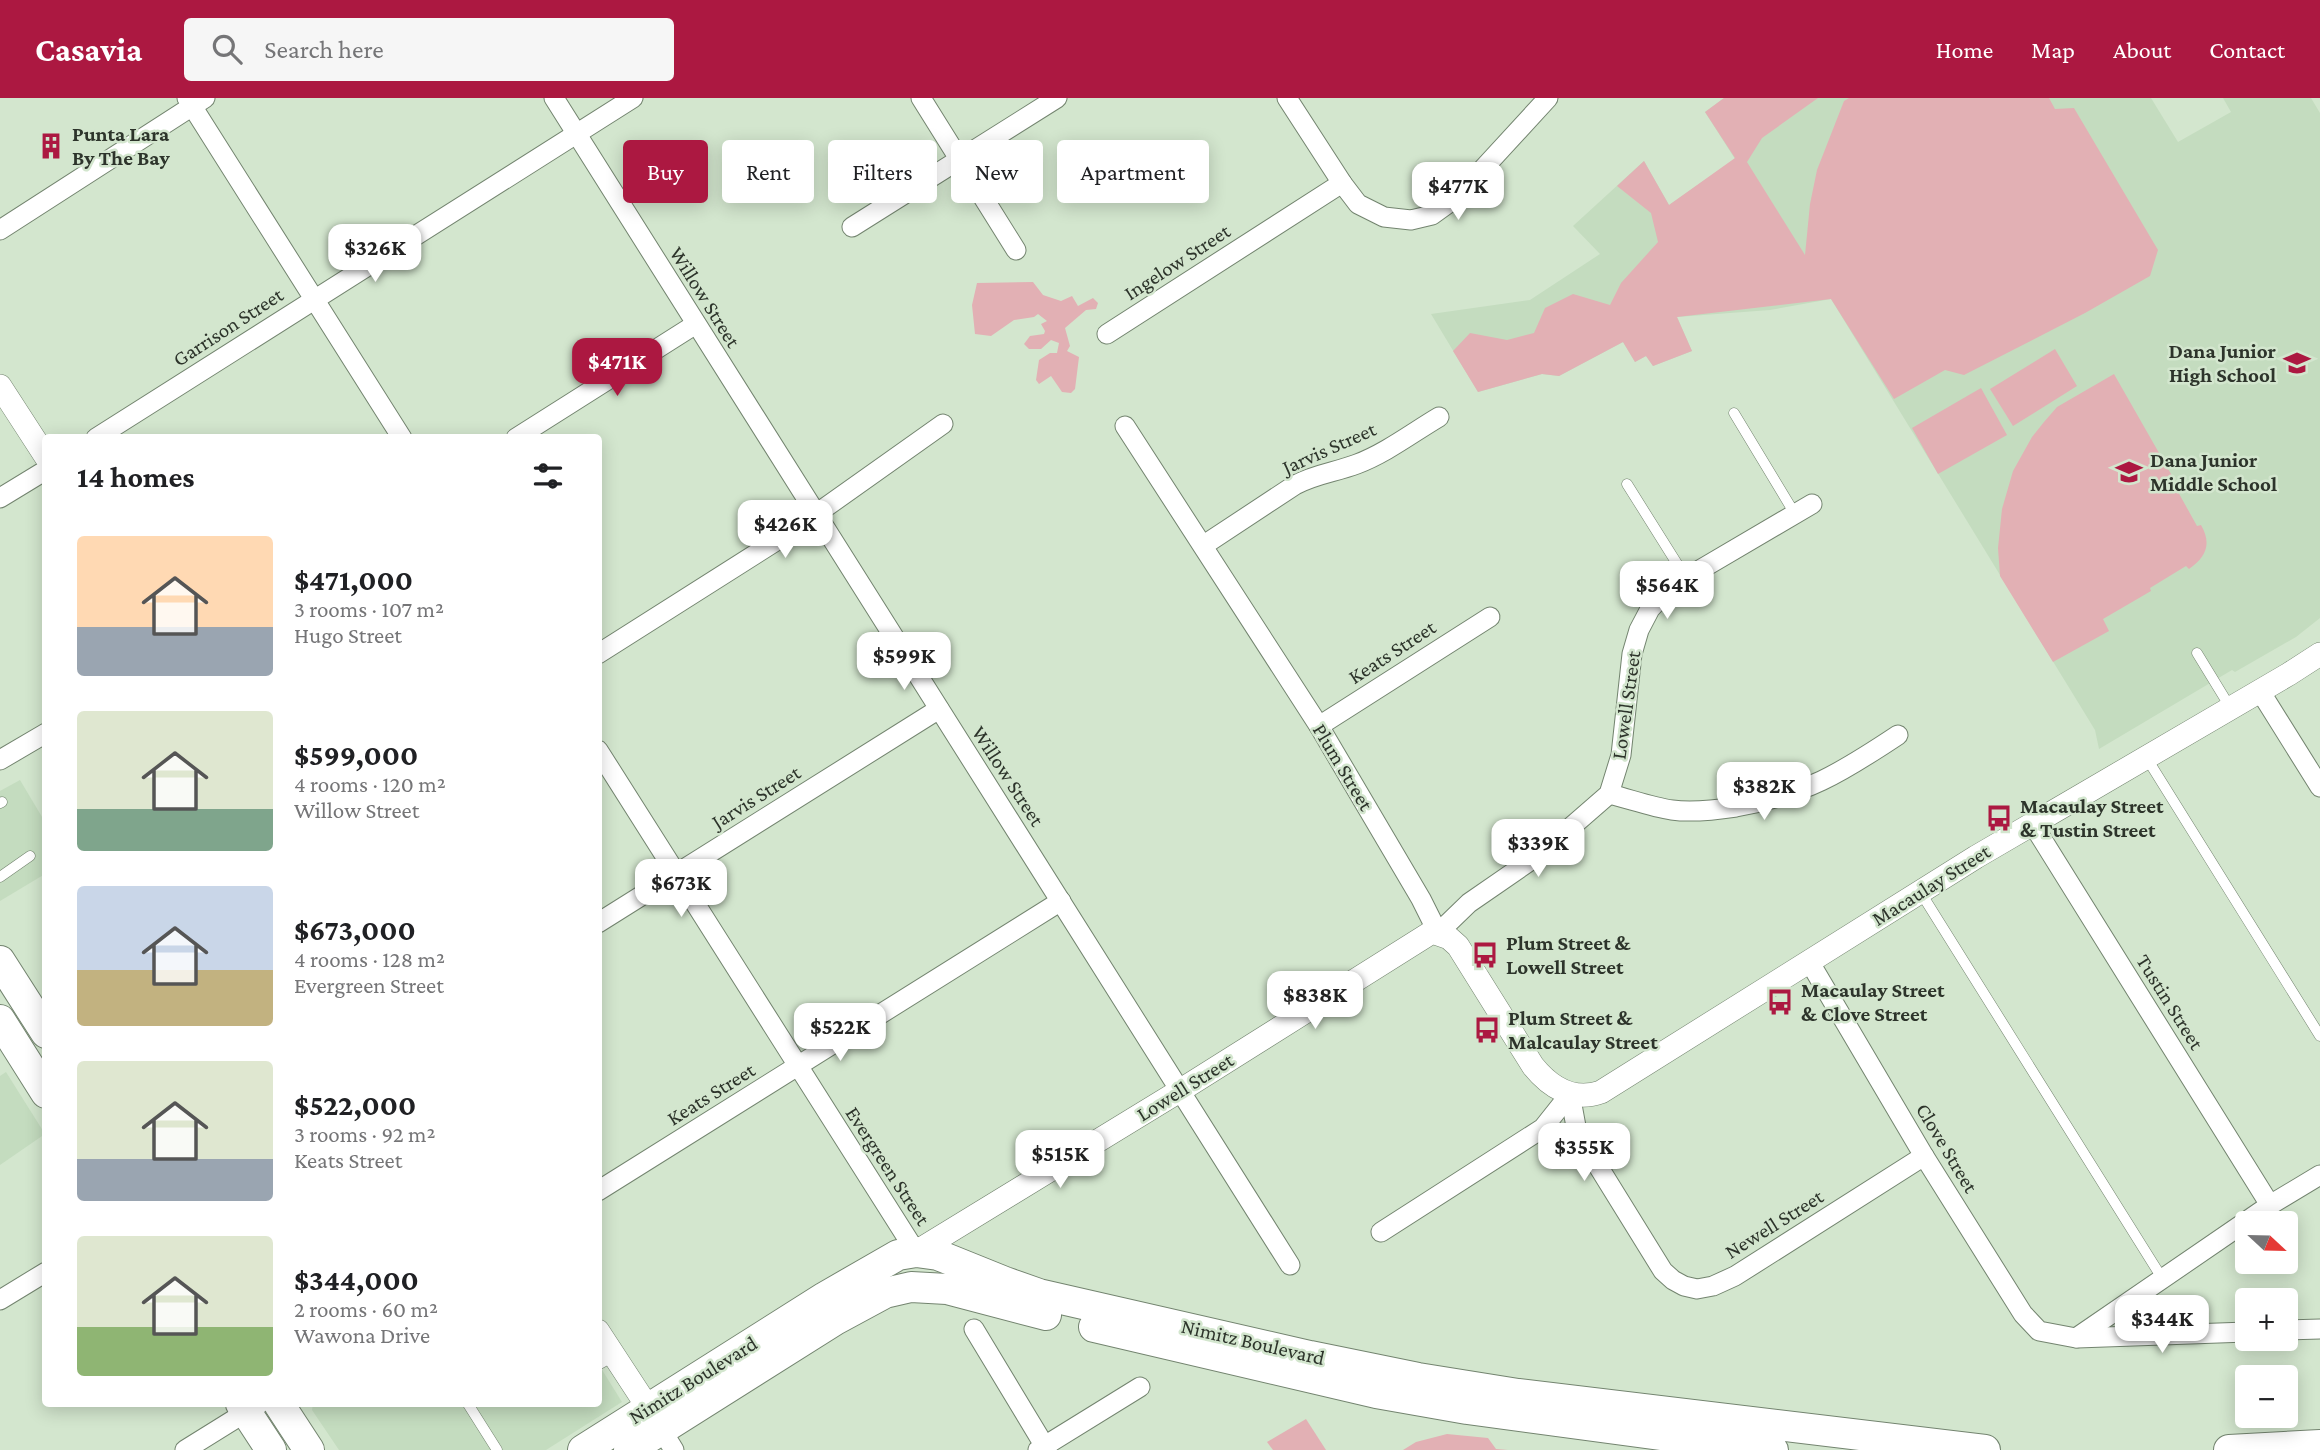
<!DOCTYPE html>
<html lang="en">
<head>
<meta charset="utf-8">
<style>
  :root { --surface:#fff; --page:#f6f6f6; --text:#202124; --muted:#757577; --accent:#ac1841 }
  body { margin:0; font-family:"Crimson Pro",serif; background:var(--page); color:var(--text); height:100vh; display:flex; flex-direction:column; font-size:26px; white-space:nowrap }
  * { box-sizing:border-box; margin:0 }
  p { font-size:23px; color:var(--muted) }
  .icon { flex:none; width:38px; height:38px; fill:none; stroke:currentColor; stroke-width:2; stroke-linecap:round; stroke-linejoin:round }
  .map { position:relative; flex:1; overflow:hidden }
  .details { position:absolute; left:42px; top:336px; width:560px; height:973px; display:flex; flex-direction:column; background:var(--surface); border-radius:7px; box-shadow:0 4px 18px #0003 }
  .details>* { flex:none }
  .banner { position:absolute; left:623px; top:42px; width:665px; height:63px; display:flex; gap:14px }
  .needle { width:46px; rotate:112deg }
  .fabs { position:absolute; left:2235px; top:1113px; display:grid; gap:14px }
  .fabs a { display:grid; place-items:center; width:63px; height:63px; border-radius:7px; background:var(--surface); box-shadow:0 4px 18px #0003; font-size:35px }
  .price { position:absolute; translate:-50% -60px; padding:0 16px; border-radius:14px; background:#fff; color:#222; font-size:23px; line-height:46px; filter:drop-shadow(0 2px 4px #0008) }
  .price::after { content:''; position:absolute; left:50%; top:42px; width:21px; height:16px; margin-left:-10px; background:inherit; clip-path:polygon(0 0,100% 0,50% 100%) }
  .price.selected { background:var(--accent); color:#fff }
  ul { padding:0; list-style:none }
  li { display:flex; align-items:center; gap:21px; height:175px; padding:0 35px }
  li span { display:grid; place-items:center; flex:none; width:196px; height:140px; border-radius:7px; color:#555 }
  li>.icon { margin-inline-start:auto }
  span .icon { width:84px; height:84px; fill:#fffc; stroke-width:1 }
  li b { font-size:30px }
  h2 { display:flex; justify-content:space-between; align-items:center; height:84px; padding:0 35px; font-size:30px }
  .pill { padding:0 24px; border-radius:7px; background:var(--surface); box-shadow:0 4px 18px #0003; font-size:24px; line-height:63px }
  .pill.selected { background:var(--accent); color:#fff }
  header { display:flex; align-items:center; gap:42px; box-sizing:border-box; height:98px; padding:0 35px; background:var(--accent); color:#fff }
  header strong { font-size:33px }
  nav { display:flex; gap:38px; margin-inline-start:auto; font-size:24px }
  .search { width:490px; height:63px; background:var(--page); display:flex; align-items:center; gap:18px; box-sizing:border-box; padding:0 24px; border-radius:7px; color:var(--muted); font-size:26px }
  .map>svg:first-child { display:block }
  .built { fill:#c4dcbf }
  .green { fill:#e2b0b4 }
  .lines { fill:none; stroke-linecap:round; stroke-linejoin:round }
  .service-casing { stroke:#73846f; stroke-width:11 }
  .minor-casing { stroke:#73846f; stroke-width:21 }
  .tertiary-casing { stroke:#73846f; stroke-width:24 }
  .primary-casing { stroke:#73846f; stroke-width:32 }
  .service { stroke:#fff; stroke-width:10 }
  .minor { stroke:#fff; stroke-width:19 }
  .tertiary { stroke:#fff; stroke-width:23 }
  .primary { stroke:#fff; stroke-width:30 }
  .labels { text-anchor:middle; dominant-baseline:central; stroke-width:5; stroke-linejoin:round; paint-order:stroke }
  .poi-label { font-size:21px; font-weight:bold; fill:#2d342b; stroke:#d3e6ce; text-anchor:start }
  .street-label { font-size:21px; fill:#2d342b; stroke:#d3e6ce }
</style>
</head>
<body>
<header>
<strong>Casavia</strong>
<div class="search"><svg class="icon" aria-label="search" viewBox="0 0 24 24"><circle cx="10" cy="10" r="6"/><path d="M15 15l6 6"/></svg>Search here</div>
<nav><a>Home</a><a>Map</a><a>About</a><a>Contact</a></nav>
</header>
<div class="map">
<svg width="2320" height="1352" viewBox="0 0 2320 1352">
  <rect width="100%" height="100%" fill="#d3e6ce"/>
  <g class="built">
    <path d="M 1724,0 L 2151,0 L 2178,44 L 2231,14 L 2223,0 L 2311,0 L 2320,15 L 2320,520 L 2296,539 L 2235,574 L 2232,572 L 2099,651 L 2095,632 L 1831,201 L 1770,212 L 1677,219 L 1692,253 L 1653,268 L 1646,258 L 1635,264 L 1623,244 L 1559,278 L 1542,276 L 1478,294 L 1431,216 L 1530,202 L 1600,156 L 1573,128 L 1644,63 L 1669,107 L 1735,61 L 1705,14 Z"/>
    <path d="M 20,682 L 45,724 L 45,776 L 0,803 L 0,693 Z"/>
    <path d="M 6,974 L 45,1036 L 0,1067 L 0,978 Z"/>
    <path d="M 599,1267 L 622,1304 L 546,1352 L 339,1352 L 312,1312 L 313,1306 L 598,1306 Z"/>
  </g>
  <g class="green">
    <path d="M 1724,0 L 1818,0 L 1762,40 L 1747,64 L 1805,157 L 1810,106 L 1817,72 L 1844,3 L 1849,0 L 2049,0 L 2055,11 L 2074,10 L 2158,152 L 2150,178 L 2085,215 L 1964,277 L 1945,272 L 1894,301 L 1831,201 L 1677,219 L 1692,253 L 1653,268 L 1646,258 L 1635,264 L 1623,244 L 1559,278 L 1542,276 L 1478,294 L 1453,253 L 1470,235 L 1507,242 L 1534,235 L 1545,210 L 1573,196 L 1610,207 L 1621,185 L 1658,144 L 1651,115 L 1617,88 L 1644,63 L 1669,107 L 1735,60 L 1705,14 Z"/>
    <path d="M 1033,184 L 1043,197 L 1061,203 L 1072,198 L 1078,208 L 1093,200 L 1098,205 L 1096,211 L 1086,212 L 1065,230 L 1070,248 L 1067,253 L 1079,259 L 1075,291 L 1071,295 L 1062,294 L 1051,278 L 1039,286 L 1036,282 L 1039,262 L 1050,255 L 1057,255 L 1059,245 L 1051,242 L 1041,251 L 1029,251 L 1024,246 L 1030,238 L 1044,236 L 1045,233 L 1041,226 L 1047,223 L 1038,216 L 1034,219 L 1014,222 L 991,238 L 975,236 L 972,207 L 977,185 Z"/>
    <path d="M 2055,251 L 2077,288 L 2013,328 L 1990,291 Z"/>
    <path d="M 2114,276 L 2179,390 L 2177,392 L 2197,428 L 2201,427 C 2212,446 2206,459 2189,471 L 2186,468 L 2150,490 L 2151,493 L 2103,521 L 2109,533 L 2053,564 L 2000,478 L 1998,450 L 2002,411 L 2013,373 L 2032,339 L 2044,324 L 2057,309 Z"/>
    <path d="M 1981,290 L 2007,337 L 1938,376 L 1912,330 Z"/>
    <path d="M 1306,1321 L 1326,1352 L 1273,1352 L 1267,1344 Z"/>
    <path d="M 1447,1336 L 1488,1340 L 1496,1351 L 1508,1352 L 1403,1352 L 1416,1344 Z"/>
  </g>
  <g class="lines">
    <g class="service-casing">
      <g id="service">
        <path d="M 1734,315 L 1795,416"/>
        <path d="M 1627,386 L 1686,480"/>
        <path d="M 2197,555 L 2230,609"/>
        <path d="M 2146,659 L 2320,938"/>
        <path d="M 0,705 L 2,704"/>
        <path d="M 0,779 L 30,758"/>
        <path d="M 1921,795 L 2162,1180"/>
        <path d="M 598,1267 L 614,1258"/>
        <path d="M 468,1306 L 497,1352"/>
      </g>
    </g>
    <g class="minor-casing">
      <g id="minor">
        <path d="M 187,0 L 402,340"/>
        <path d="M 554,0 L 1290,1167"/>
        <path d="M 921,0 L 1016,152"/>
        <path d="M 1287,0 L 1342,85 L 1358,106 L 1384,119 L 1411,122 L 1432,117 L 1457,99 L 1548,0"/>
        <path d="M 852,129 L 1057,0"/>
        <path d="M 0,132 L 205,0"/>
        <path d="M 1107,236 L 1342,85"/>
        <path d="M 1125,328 L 1319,628 L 1421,801 L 1438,835 L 1469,805 L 1540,756 L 1609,696 L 1621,657 L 1632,556 L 1639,532 L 1650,511 L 1661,499 L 1686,480 L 1812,406"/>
        <path d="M 96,340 L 633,0"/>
        <path d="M 516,340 L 696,226"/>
        <path d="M 0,400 L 46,372"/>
        <path d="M 1204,447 L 1295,387 C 1315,376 1336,374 1357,366 C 1386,355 1412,335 1439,319"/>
        <path d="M 598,556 L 795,431 L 943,326"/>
        <path d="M 2260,593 L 2320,689"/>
        <path d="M 1319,628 L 1490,519"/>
        <path d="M 598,652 L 916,1154"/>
        <path d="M 0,662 L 46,635"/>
        <path d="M 1609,696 C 1630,701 1651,709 1672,712 C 1693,715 1716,712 1736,709 C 1805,697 1841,675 1898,637"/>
        <path d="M 2032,725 L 2270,1107"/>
        <path d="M 598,825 L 939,611"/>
        <path d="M 1809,863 L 1924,1058 L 2023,1216 L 2039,1233 L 2076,1240 L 2270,1107 L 2320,1077"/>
        <path d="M 1570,996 L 1577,1034 L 1663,1173 L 1673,1182 L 1684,1188 L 1697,1191 L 1713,1188 L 1735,1178 L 1924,1058"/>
        <path d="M 598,1093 L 1061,803"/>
        <path d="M 1381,1134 L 1543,1030 L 1570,996"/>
        <path d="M 0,1202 L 46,1174"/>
        <path d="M 974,1231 L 1047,1352"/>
        <path d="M 2286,1232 L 2320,1231"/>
        <path d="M 2077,1240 L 2247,1234"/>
        <path d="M 661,1331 L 674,1352"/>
        <path d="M 185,1352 L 259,1306"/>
        <path d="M 1038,1352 L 1140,1289"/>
      </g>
    </g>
    <g class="tertiary-casing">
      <g id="tertiary">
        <path d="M 0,288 L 46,359"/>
        <path d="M 916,1154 L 1181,992 L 1432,834 L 1449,840 L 1458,848 L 1533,968 C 1550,989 1573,1004 1601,994 L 1976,759 L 2289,576 L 2320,556"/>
        <path d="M 598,1233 L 649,1311"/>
      </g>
    </g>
    <g class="primary-casing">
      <g id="primary">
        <path d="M 0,863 L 46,935"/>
        <path d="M 0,922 L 46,995"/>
        <path d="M 1094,1229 L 1376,1295 L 1467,1311 L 1773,1352"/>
        <path d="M 241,1306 L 271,1352"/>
        <path d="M 279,1306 L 309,1352"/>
        <path d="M 583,1352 L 825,1199 L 898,1157 L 916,1154 L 938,1157 L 1005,1184 L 1039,1196 L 1310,1258 L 1418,1280 L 1518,1296 L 1985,1352"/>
        <path d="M 629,1352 L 835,1222 L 885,1195 L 911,1189 L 947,1191 L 1046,1217"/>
        <path d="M 2229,1352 L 2320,1347"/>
      </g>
    </g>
    <use href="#service" class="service"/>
    <use href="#minor" class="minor"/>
    <use href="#tertiary" class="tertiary"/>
    <use href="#primary" class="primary"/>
  </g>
  <defs>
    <g id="building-bare" transform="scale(2.1)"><path d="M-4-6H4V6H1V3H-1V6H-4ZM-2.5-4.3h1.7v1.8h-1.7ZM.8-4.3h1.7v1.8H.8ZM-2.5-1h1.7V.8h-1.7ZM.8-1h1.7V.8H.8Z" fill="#ac1841" stroke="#d3e6ce" stroke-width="2.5" paint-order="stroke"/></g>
    <g id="school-bare" transform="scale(2.1)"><path d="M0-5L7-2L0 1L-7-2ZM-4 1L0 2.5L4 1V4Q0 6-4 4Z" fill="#ac1841" stroke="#d3e6ce" stroke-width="2.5" paint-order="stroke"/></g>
    <g id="bus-bare" transform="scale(2.1)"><path d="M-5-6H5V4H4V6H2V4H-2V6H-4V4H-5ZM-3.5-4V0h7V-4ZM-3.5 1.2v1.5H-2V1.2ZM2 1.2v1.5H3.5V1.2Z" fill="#ac1841" stroke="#d3e6ce" stroke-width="2.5" paint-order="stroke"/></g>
  </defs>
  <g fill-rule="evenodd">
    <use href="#building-bare" x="51" y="48"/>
    <use href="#school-bare" x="2297" y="265"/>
    <use href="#school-bare" x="2129" y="374"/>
    <use href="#bus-bare" x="1999" y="720"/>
    <use href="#bus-bare" x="1485" y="857"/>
    <use href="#bus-bare" x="1780" y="904"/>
    <use href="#bus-bare" x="1487" y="932"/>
  </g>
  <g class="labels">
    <g class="poi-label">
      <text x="72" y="36">Punta Lara<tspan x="72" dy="24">By The Bay</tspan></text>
      <text x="2276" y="253" text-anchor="end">Dana Junior<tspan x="2276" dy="24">High School</tspan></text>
      <text x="2150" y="362">Dana Junior<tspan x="2150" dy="24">Middle School</tspan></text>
      <text x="2020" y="708">Macaulay Street<tspan x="2020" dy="24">&amp; Tustin Street</tspan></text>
      <text x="1506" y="845">Plum Street &amp;<tspan x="1506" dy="24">Lowell Street</tspan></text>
      <text x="1801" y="892">Macaulay Street<tspan x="1801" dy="24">&amp; Clove Street</tspan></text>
      <text x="1508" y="920">Plum Street &amp;<tspan x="1508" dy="24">Malcaulay Street</tspan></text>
    </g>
    <g class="street-label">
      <text transform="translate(1177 164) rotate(-33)">Ingelow Street</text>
      <text transform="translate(705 199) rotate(58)">Willow Street</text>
      <text transform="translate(228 229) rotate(-33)">Garrison Street</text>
      <text transform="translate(1329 350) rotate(-24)">Jarvis Street</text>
      <text transform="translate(1392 554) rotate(-33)">Keats Street</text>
      <text transform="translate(1626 607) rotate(-82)">Lowell Street</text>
      <text transform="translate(1343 669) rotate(59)">Plum Street</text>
      <text transform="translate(1008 678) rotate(57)">Willow Street</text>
      <text transform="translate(756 699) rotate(-32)">Jarvis Street</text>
      <text transform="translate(1931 787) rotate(-32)">Macaulay Street</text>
      <text transform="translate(2170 904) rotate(58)">Tustin Street</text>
      <text transform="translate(1185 989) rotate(-32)">Lowell Street</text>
      <text transform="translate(711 996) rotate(-32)">Keats Street</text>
      <text transform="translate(1947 1050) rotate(59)">Clove Street</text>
      <text transform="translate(888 1068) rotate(57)">Evergreen Street</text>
      <text transform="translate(1774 1126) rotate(-32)">Newell Street</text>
      <text transform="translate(1253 1244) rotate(13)">Nimitz Boulevard</text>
      <text transform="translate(693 1282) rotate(-32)">Nimitz Boulevard</text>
    </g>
  </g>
</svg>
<div class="fabs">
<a><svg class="needle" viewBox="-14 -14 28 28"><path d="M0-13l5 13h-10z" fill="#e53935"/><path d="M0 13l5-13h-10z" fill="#757577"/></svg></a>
<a>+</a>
<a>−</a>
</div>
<b class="price" style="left:1458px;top:124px">$477K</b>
<b class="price" style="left:375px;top:186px">$326K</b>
<b class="price selected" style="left:617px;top:300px">$471K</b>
<b class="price" style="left:785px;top:462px">$426K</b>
<b class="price" style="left:1667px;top:523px">$564K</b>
<b class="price" style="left:904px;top:594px">$599K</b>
<b class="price" style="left:1764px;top:724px">$382K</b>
<b class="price" style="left:1538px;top:781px">$339K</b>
<b class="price" style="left:681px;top:821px">$673K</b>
<b class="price" style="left:1315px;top:933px">$838K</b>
<b class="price" style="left:840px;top:965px">$522K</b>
<b class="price" style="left:1584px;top:1085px">$355K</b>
<b class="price" style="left:1060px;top:1092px">$515K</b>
<b class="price" style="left:2162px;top:1257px">$344K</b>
<div class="banner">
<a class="pill selected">Buy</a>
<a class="pill">Rent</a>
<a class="pill">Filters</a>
<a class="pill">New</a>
<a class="pill">Apartment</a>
</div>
<section class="details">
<h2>14 homes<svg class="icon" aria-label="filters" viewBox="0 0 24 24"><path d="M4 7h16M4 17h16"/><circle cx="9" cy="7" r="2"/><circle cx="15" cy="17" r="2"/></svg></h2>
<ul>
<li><span style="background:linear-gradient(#ffd9b3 65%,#9aa5b1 0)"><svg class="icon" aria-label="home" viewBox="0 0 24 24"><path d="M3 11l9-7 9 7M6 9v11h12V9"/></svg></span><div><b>$471,000</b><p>3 rooms · 107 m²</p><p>Hugo Street</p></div></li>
<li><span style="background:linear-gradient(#dfe7d0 70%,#7fa58c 0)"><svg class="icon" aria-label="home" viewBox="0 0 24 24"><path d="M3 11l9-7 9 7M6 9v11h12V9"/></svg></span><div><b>$599,000</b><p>4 rooms · 120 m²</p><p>Willow Street</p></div></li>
<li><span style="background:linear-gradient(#c9d6e8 60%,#c2b280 0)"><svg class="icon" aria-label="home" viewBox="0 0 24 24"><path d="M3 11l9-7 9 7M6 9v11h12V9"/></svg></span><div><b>$673,000</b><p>4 rooms · 128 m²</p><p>Evergreen Street</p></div></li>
<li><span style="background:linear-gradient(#dfe7d0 70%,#9aa5b1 0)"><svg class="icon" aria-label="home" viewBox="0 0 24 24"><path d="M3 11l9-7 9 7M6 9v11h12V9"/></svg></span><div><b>$522,000</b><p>3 rooms · 92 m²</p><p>Keats Street</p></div></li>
<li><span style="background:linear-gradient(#dfe7d0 65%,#8fb573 0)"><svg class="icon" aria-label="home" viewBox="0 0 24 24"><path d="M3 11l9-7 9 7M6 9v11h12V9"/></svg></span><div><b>$344,000</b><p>2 rooms · 60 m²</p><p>Wawona Drive</p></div></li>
</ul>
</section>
</div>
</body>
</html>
